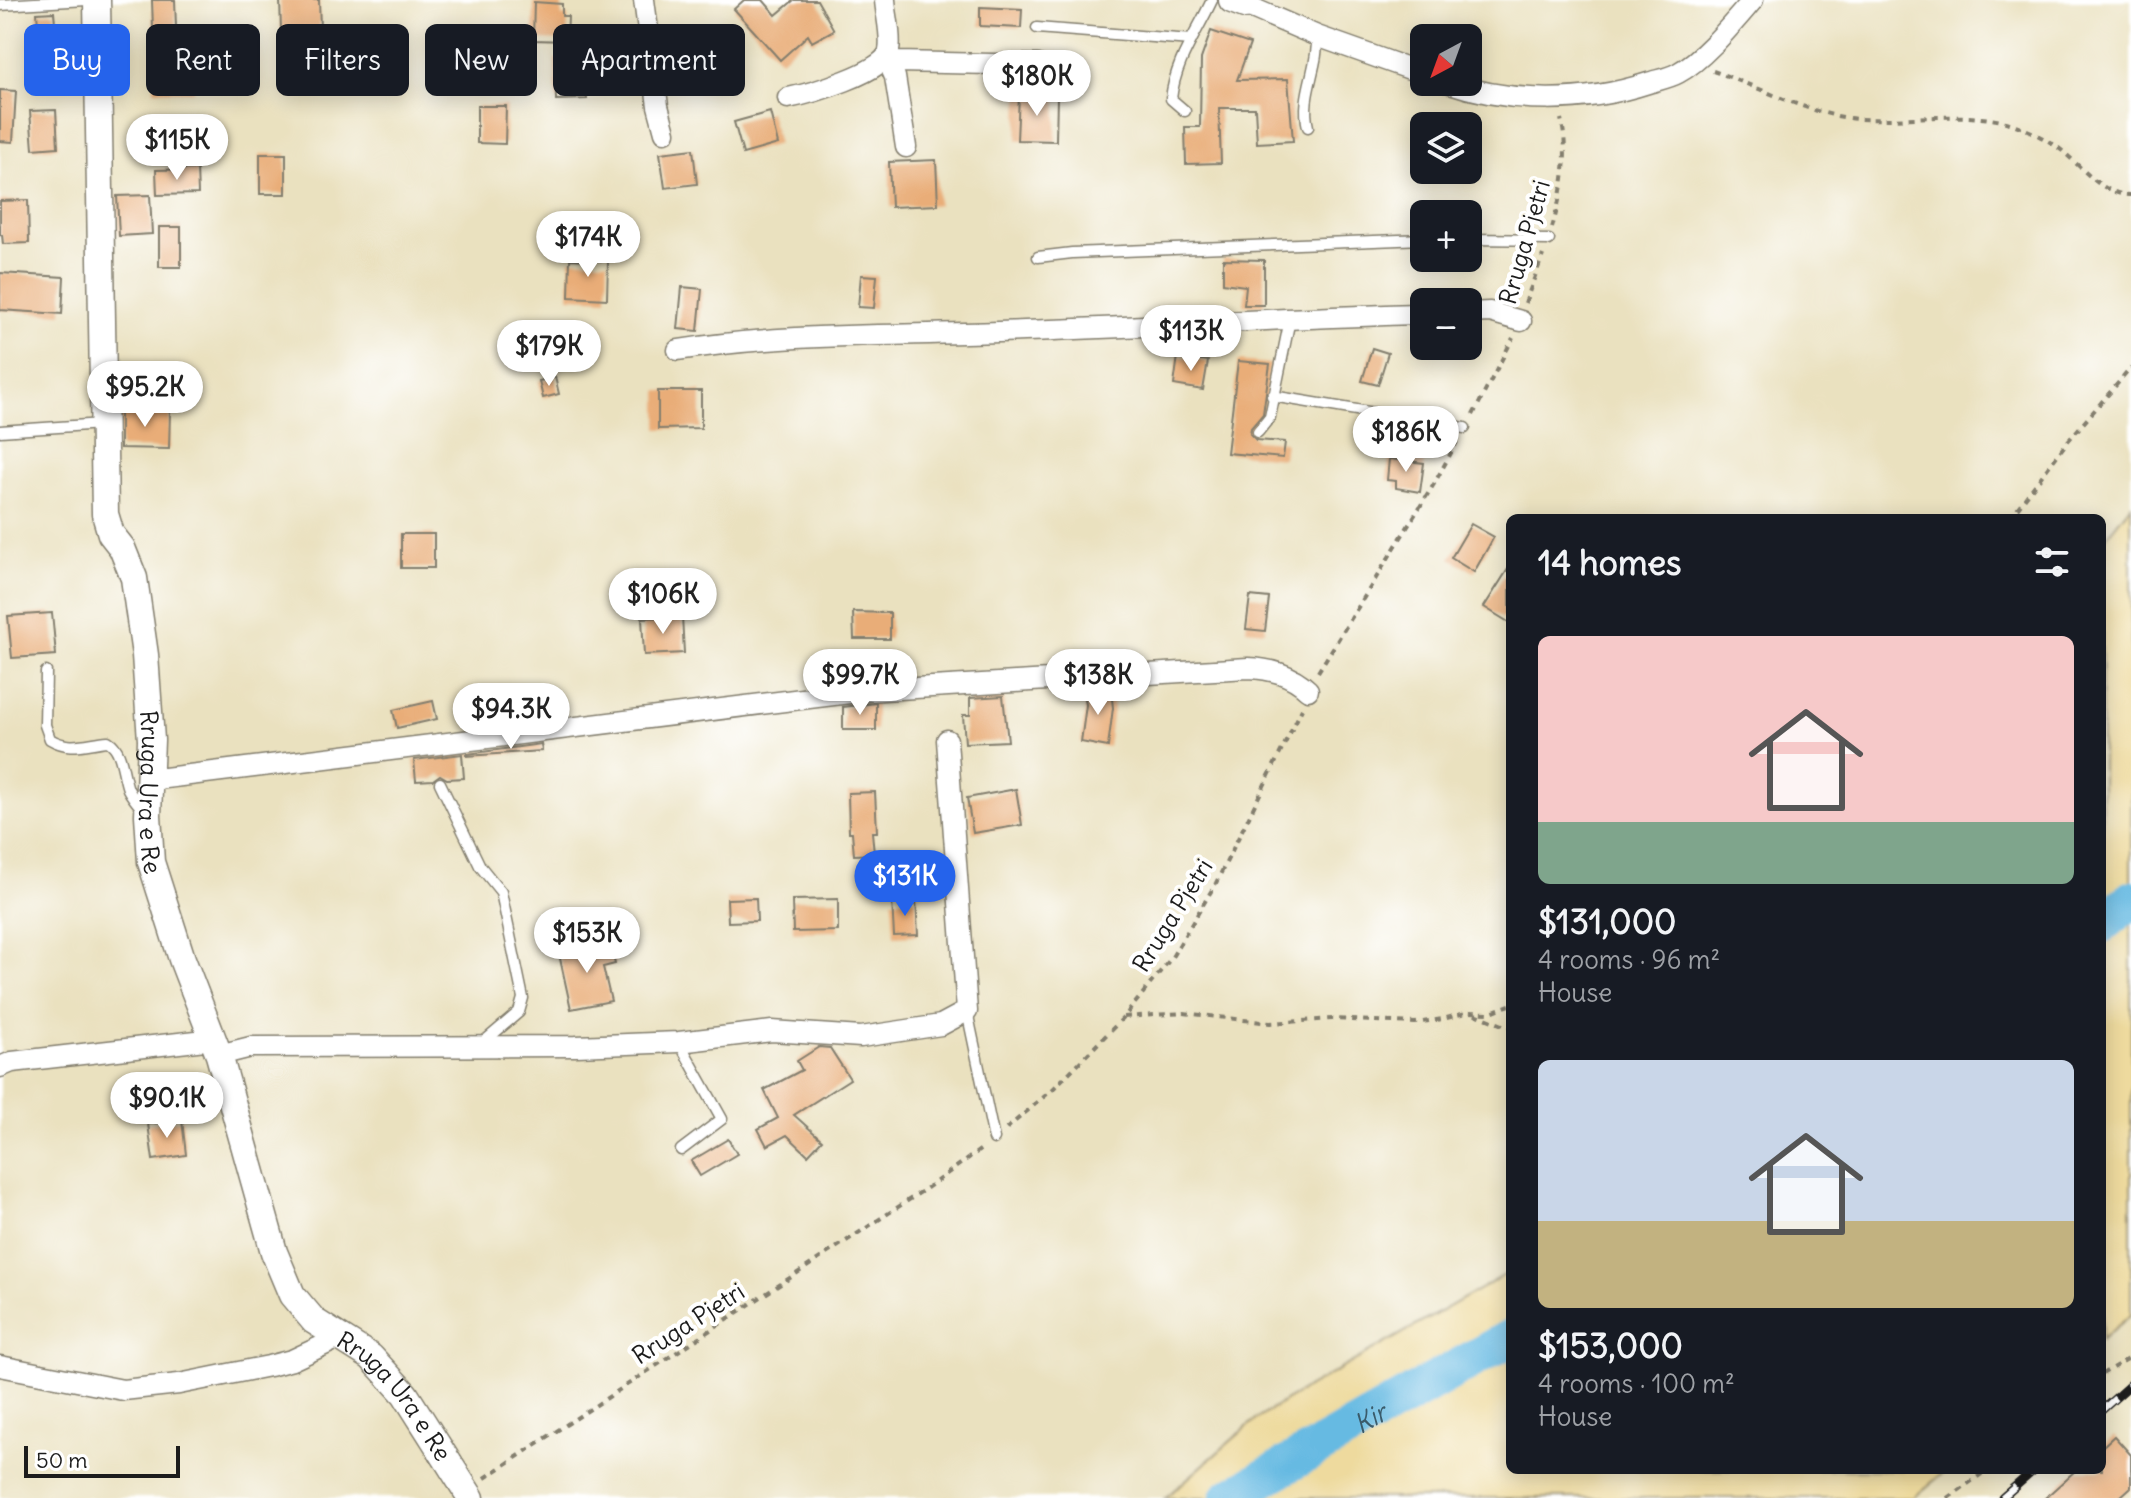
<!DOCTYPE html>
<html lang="en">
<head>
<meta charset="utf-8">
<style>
  :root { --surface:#171b24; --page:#242831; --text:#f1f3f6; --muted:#9ea1a6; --accent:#2563eb }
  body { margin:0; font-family:Delius,sans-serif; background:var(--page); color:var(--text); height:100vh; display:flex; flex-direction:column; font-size:30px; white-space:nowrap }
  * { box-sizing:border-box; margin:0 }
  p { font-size:26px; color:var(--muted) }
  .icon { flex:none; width:44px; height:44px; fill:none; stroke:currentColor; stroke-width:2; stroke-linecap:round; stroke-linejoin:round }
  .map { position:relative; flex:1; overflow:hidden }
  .details { position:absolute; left:1506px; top:514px; width:600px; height:960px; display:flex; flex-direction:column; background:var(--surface); border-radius:12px; box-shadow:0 4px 20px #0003 }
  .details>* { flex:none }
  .banner { position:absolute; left:24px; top:24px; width:760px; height:72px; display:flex; gap:16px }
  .needle { width:52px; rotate:221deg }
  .fabs { position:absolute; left:1410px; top:24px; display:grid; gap:16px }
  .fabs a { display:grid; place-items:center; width:72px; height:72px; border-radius:12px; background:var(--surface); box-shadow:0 4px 20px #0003; font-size:40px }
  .scale { position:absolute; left:24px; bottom:20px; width:156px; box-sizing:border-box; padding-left:8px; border:4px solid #1c1c1c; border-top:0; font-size:22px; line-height:28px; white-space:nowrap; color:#1c1c1c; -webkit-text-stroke:6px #fff; paint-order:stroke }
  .price { position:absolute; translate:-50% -68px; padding:0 18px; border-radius:28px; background:#fff; color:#222; font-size:26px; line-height:52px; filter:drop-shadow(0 2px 4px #0008) }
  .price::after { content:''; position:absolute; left:50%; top:48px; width:24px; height:18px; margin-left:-12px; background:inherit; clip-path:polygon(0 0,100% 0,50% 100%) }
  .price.current { background:var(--accent); color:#fff }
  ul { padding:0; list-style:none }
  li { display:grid; align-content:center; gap:16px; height:424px; padding:0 32px }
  li span { display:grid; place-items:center; height:248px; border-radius:12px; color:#555 }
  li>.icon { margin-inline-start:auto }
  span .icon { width:144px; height:144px; fill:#fffc; stroke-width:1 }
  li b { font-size:34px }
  h2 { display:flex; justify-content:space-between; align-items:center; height:96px; padding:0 32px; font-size:34px }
  .tag { padding:0 28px; border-radius:12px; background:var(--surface); box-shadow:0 4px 20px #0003; font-size:28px; line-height:72px }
  .tag.current { background:var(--accent); color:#fff }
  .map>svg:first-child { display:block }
  .sand { fill:#eeda9e; stroke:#857b5d; stroke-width:2 }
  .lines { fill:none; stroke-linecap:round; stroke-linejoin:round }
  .river { stroke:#66bae2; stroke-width:38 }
  .building { fill:#e9ad78 }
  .service-casing { stroke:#837e6e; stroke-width:13 }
  .minor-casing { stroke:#837e6e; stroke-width:23 }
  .tertiary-casing { stroke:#837e6e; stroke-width:29 }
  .path { stroke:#837e6e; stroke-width:4; stroke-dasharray:6 6; stroke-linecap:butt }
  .service { stroke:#fff; stroke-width:10 }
  .minor { stroke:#fff; stroke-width:20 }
  .tertiary { stroke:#fff; stroke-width:26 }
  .rail-casing { stroke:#1c1c1c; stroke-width:9 }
  .rail { stroke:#fff; stroke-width:6; stroke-dasharray:18; stroke-linecap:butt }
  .labels { text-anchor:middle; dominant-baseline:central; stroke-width:8; stroke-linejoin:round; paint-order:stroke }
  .street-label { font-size:24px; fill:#1c1c1c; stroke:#fff }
  .water-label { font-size:26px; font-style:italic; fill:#3a5b6b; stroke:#fff }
</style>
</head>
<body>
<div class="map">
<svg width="2131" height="1498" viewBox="0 0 2131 1498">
  <rect width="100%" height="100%" fill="#fff"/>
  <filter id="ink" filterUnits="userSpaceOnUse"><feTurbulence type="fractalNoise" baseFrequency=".0125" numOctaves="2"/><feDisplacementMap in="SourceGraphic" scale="16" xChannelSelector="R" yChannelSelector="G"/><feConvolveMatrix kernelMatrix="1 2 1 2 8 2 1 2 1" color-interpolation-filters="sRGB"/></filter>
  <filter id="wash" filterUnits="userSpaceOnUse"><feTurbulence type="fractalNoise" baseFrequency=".006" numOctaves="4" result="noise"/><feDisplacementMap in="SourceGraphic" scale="32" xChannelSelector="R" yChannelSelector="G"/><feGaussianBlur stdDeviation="1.8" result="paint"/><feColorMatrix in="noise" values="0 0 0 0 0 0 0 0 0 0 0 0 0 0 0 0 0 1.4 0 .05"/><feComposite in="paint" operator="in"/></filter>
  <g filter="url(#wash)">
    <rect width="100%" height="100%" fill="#eae1bf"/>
    <g class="sand">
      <path d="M 2131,505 L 2131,1315 L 2102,1339 L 2102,542 Z"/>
      <path d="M 1510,1272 L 1510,1470 L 1947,1470 L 1913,1498 L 1165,1498 L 1254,1421 L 1286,1400 Z"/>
    </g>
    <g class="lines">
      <g class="river">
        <path d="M 2102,924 L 2131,900"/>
        <path id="s1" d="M 1229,1498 L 1510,1338"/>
      </g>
    </g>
    <g id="blocks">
      <g class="building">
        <path d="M 152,0 L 175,0 L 176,27 L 153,28 Z"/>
        <path d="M 280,0 L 319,0 L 320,29 L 281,30 Z"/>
        <path d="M 744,0 L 763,0 L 776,15 L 794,0 L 817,0 L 834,30 L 812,42 L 808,35 L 780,60 L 734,9 Z"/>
        <path d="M 534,2 L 562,4 L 562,16 L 568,16 L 567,41 L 533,40 Z"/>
        <path d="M 980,7 L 1022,9 L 1021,28 L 980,26 Z"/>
        <path d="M 54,12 L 58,57 L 41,58 L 37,13 Z"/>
        <path d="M 1211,31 L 1250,44 L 1237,80 L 1288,79 L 1293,141 L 1257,143 L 1255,108 L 1219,108 L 1221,163 L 1186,164 L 1185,127 L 1200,127 L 1201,59 Z"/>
        <path d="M 585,58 L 587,99 L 556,100 L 555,59 Z"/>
        <path d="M 155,59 L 206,60 L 206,76 L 194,75 L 194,91 L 154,90 Z"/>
        <path d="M 0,90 L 16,91 L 13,142 L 0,141 Z"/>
        <path d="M 1019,95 L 1057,97 L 1056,141 L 1017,140 Z"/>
        <path d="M 477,106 L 506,106 L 505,144 L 477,143 Z"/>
        <path d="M 56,110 L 58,147 L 33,149 L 30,111 Z"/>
        <path d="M 770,112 L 778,144 L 743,154 L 734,122 Z"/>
        <path d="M 693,149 L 697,184 L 665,188 L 660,153 Z"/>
        <rect x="260" y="154" width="26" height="40"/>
        <path d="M 936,160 L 938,205 L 891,207 L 889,162 Z"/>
        <path d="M 197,169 L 198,194 L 157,195 L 156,170 Z"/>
        <path d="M 150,195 L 152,234 L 119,236 L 117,196 Z"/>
        <path d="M 28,200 L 29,243 L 3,244 L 2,235 L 0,235 L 0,201 Z"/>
        <rect x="159" y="227" width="22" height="40"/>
        <path d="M 570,259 L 608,261 L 607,299 L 569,297 Z"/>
        <path d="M 1223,259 L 1264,260 L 1264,305 L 1244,305 L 1246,286 L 1223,283 Z"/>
        <path d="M 0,273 L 64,277 L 62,314 L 0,310 Z"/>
        <path d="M 861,275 L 877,276 L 874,308 L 858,307 Z"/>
        <path d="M 682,287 L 702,289 L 698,331 L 678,329 Z"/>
        <path d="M 1372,348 L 1388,353 L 1378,385 L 1362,381 Z"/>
        <path d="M 1178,356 L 1208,361 L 1203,390 L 1174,385 Z"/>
        <path d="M 1238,361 L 1270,364 L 1263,414 L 1251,428 L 1250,434 L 1256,440 L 1285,442 L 1283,458 L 1227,453 Z"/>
        <path d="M 555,377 L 559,394 L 543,398 L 539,381 Z"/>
        <path d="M 658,391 L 701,391 L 701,428 L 658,429 Z"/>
        <path d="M 120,410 L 170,411 L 169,449 L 120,448 Z"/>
        <path d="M 1389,459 L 1424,463 L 1420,492 L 1396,488 L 1396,481 L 1387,480 Z"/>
        <path d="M 1471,524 L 1494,537 L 1474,572 L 1451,558 Z"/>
        <rect x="401" y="534" width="33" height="34"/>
        <path d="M 1510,566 L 1510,623 L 1484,607 Z"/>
        <path d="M 1250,596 L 1269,598 L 1265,631 L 1246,629 Z"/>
        <path d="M 853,612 L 890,613 L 890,639 L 854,639 Z"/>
        <path d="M 52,613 L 56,655 L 12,658 L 8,616 Z"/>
        <path d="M 682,616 L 684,653 L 644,655 L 642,618 Z"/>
        <path d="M 1111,689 L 1113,708 L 1108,747 L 1081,742 L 1086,705 L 1084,691 Z"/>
        <path d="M 1003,696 L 1008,741 L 965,743 L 963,715 L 970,715 L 970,698 Z"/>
        <path d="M 433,701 L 437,719 L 397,728 L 393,710 Z"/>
        <path d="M 493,703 L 495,724 L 477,726 L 475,705 Z"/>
        <path d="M 876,703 L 876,730 L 843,730 L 843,707 Z"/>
        <path d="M 541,744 L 542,751 L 467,756 L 467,754 Z"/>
        <path d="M 462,754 L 464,778 L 447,779 L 440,775 L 433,780 L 416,781 L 414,760 Z"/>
        <path d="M 1016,789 L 1022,825 L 973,833 L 967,798 Z"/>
        <path d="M 875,792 L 877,832 L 872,832 L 874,854 L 854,855 L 852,832 L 849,832 L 848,793 Z"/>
        <path d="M 756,898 L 757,921 L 728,922 L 727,899 Z"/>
        <path d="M 838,899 L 838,931 L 793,932 L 792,900 Z"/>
        <path d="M 916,899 L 918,935 L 894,936 L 892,900 Z"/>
        <path d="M 610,943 L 615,964 L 603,967 L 611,1001 L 571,1009 L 559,954 Z"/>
        <path d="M 819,1047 L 830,1048 L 850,1079 L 794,1115 L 822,1140 L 808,1155 L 787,1135 L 767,1146 L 758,1129 L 778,1118 L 764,1090 L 802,1070 L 797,1061 Z"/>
        <path d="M 182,1120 L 186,1155 L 153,1160 L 148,1124 Z"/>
        <path d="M 728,1139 L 737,1154 L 700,1176 L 691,1161 Z"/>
        <path d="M 2114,1436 L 2131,1455 L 2131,1487 L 2119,1498 L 2045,1498 L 2076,1470 L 2102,1470 L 2102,1447 Z"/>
      </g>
    </g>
  </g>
  <g filter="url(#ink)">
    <use href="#blocks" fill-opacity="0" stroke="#837e6e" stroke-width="2"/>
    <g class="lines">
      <g class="service-casing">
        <g id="service">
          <path d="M 0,5 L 87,0"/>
          <path d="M 1037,28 L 1191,40"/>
          <path d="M 1185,111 L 1171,99 C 1175,61 1197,33 1212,0"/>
          <path d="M 1308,127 C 1300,95 1319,68 1317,36"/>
          <path d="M 1468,239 L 1549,240"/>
          <path d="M 1038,257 L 1072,253 L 1424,239"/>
          <path d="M 1272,396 L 1465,428"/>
          <path d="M 0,431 L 102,424"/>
          <path d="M 1258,432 L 1270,417 L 1290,319"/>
          <path d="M 46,672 L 45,725 L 50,739 C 70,751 86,743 108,741 C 123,750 122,773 128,789 C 132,797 138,804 144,811"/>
          <path d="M 440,783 L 480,866 L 501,892 L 523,998 L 519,1012 L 480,1045"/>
          <path d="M 967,1011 L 994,1139"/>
          <path d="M 679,1042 L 722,1119 L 681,1150"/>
        </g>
      </g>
      <g class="minor-casing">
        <g id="minor">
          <path d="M 644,0 L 658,106 L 665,132"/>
          <path d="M 1245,5 L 1317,36 L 1424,74"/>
          <path d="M 1447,82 C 1511,104 1584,104 1648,83 C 1657,80 1669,78 1678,73 C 1704,59 1733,23 1753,0"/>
          <path d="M 788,98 C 809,94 885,72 889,51 C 892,36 886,15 885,0"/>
          <path d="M 906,147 L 895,77 L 886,57 L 897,62 L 1038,65 L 1038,82"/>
          <path d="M 1468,313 L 1490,312 L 1521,321"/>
          <path d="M 678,350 C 784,333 892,336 999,332 C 1141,328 1282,317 1424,314"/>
          <path d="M 149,780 L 866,691 L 1248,668 C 1271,669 1291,674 1308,690"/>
          <path d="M 219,1055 L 251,1047 L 576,1046 L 679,1042 L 772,1031 L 861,1037 L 941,1025 L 967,1011 L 947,740"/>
          <path d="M 0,1067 L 12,1062 L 214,1039"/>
          <path d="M 0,1366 L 123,1390 L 179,1384 L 269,1366 L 292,1360 L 339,1338"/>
        </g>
      </g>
      <g class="tertiary-casing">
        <g id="tertiary">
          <path id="s2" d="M 97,0 L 105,514 L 111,534 L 122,548 L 134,578 L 145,655 L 151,740 L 148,815 L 151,862 L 182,959 L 219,1055 L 274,1252 L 292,1295 L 314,1321 L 371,1357 L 405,1394 L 471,1498"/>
          <path d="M 1232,0 L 1245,5 L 1246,0"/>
        </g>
      </g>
      <g class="path">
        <path d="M 1713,71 C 1758,86 1811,116 1859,119 C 1905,121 1961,111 2006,122 C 2021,126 2043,137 2056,146 C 2080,163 2099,195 2131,195"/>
        <path d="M 1552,228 C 1562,193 1570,154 1561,119"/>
        <path d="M 1525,303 L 1543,255"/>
        <path d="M 1473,415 L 1513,338"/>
        <path d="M 2010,518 L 2068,441 L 2131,368"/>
        <path d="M 1318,672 L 1434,484 L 1458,440"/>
        <path d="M 1475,1014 L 1510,1028"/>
        <path d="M 1124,1017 L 1184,1013 L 1270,1023 L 1333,1019 L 1415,1023 L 1443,1019 L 1469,1012 L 1488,1013 L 1510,1005"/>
        <path d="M 1006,1129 L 1052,1090 L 1124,1017 L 1172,957 L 1216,883 L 1302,709"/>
        <path d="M 2102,1374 L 2131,1357"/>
        <path d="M 485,1478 L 927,1188 L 984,1147"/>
        <path d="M 1948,1498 L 1987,1470"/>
      </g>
      <use href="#service" class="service"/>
      <use href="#minor" class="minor"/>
      <use href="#tertiary" class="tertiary"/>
      <g class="rail-casing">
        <g id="rail">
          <path d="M 2102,1410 L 2131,1384"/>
          <path d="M 2002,1498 L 2034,1470"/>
        </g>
      </g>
      <use href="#rail" class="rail"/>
    </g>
  </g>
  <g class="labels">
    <g class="street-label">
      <text transform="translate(1524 242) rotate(-74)">Rruga Pjetri</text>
      <text stroke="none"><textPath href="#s2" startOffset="800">Rruga Ura e Re</textPath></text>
      <text transform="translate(1172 915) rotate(-58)">Rruga Pjetri</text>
      <text transform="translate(688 1323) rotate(-33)">Rruga Pjetri</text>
      <text stroke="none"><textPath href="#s2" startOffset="1472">Rruga Ura e Re</textPath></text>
    </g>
    <g class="water-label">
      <text stroke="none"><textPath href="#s1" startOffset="162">Kir</textPath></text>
    </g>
  </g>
</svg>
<div class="fabs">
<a><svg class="needle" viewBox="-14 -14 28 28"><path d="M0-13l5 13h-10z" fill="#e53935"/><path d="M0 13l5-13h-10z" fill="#9ea1a6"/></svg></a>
<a><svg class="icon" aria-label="layers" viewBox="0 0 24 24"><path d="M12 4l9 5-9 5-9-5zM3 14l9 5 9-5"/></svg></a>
<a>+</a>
<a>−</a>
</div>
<div class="scale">50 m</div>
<b class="price" style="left:1037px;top:118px">$180K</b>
<b class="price" style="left:177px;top:182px">$115K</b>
<b class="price" style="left:588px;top:279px">$174K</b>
<b class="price" style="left:1191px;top:373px">$113K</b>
<b class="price" style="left:549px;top:388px">$179K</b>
<b class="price" style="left:145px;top:429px">$95.2K</b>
<b class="price" style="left:1406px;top:474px">$186K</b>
<b class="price" style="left:663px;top:636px">$106K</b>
<b class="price" style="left:860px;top:717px">$99.7K</b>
<b class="price" style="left:1098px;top:717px">$138K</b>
<b class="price" style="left:511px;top:751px">$94.3K</b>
<b class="price current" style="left:905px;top:918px">$131K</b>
<b class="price" style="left:587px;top:975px">$153K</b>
<b class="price" style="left:167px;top:1140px">$90.1K</b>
<div class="banner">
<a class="tag current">Buy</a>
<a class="tag">Rent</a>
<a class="tag">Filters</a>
<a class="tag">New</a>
<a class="tag">Apartment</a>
</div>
<section class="details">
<h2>14 homes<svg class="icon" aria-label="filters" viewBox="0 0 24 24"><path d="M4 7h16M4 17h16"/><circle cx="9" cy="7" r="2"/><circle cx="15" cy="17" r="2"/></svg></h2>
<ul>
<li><span style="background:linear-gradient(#f6c9c9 75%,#7fa58c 0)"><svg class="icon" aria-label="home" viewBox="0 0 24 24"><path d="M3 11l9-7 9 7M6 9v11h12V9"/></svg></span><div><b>$131,000</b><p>4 rooms · 96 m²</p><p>House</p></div></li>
<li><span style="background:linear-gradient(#c9d6e8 65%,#c2b280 0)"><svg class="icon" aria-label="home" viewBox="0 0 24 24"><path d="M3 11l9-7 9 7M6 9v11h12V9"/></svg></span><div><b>$153,000</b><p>4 rooms · 100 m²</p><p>House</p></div></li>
</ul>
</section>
</div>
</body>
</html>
